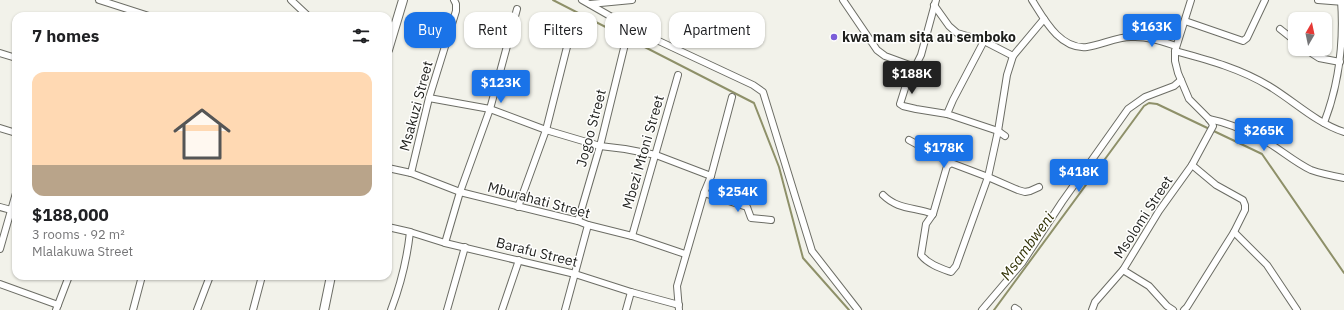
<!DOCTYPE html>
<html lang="en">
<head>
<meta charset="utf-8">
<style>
  :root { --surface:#fff; --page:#f6f6f6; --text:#202124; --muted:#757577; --accent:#1a73e8 }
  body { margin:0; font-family:"IBM Plex Sans",sans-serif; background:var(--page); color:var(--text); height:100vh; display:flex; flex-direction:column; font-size:15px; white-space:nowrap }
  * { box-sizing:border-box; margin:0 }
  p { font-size:13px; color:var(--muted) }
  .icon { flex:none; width:22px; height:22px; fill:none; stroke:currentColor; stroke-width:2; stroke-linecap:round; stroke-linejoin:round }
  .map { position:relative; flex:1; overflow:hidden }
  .details { position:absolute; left:12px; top:12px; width:380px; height:268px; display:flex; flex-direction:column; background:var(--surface); border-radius:12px; box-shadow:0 1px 3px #0004 }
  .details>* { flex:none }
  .top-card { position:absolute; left:404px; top:12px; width:380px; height:36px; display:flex; gap:8px }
  .needle { width:26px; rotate:9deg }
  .buttons { position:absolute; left:1288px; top:12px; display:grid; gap:8px }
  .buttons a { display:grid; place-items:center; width:44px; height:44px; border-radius:8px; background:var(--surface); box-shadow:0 1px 3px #0004; font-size:20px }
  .price { position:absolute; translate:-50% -34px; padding:0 9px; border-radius:4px; background:var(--accent); color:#fff; font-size:13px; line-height:26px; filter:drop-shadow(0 1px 2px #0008) }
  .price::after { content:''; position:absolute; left:50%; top:24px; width:12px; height:9px; margin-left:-6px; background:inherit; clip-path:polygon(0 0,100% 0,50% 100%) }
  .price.active { background:#222; color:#fff }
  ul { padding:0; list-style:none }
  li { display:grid; align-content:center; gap:8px; height:212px; padding:0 20px }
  li span { display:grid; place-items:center; height:124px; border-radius:12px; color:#555 }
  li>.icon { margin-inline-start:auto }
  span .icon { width:72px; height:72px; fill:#fffc; stroke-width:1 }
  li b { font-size:17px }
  h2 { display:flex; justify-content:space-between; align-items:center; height:48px; padding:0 20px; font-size:17px }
  .pill { padding:0 14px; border-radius:12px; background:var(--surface); box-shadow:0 1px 3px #0004; font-size:14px; line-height:36px }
  .pill.active { background:var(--accent); color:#fff }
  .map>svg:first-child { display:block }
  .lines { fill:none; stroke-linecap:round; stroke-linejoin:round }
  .stream { stroke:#8e9069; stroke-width:2 }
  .minor-casing { stroke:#6c6d65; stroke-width:8 }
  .tertiary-casing { stroke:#6c6d65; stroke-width:10 }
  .minor { stroke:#fff; stroke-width:6 }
  .tertiary { stroke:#fff; stroke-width:8 }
  .poi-dot { fill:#7b5ed9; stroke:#fffffe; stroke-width:1.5 }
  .labels { text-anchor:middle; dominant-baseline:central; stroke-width:3; stroke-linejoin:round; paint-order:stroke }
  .poi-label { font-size:14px; font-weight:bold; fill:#1e1f1c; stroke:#fffffe; text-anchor:start }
  .street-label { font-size:14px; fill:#1e1f1c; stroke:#fffffe }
  .water-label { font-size:15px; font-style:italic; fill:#323306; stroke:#fffffe }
</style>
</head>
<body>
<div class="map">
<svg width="1344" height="310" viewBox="0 0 1344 310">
  <rect width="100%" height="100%" fill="#f2f2ea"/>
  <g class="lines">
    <g class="stream">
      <path d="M 553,0 L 754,103 L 779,167 L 803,258 L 849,310"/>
      <path d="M 994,310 L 1144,106 L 1149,103 L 1157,104 L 1262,154 L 1344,273"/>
    </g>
    <g class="minor-casing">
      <g id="minor">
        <path d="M 99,0 L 149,16"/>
        <path d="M 291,0 L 308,16"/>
        <path d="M 582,0 L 631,28 L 753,85 L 763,92 L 812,251 L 858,310"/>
        <path d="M 843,0 L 877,50 L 885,56 L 915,67"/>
        <path d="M 936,0 L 921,55 L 906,85 L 900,104 L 903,106 L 916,109 L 947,114 L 998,131 L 1005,136"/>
        <path d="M 1032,0 C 1044,19 1060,50 1087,47 C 1102,45 1116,37 1131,37 C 1147,36 1161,41 1176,46"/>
        <path d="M 1318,0 L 1344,2"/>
        <path d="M 590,4 L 632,0"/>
        <path d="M 934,5 L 949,26 L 957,33 L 984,41 L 1013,56"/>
        <path d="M 1185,21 L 1243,41 L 1247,38 L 1265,0"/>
        <path d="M 1280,29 L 1295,41"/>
        <path d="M 1305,49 L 1319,58 L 1340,62"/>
        <path d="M 1175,51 C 1208,60 1239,68 1269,86 C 1294,101 1316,123 1344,132"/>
        <path d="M 0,53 L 16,58"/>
        <path d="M 429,98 L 490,109 L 546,130 L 600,146 L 625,149 L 656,155 L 711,176"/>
        <path d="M 947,114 L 953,100 L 984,41"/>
        <path d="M 1209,119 C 1224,122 1244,130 1258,137 C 1277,146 1292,161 1311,170 C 1322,174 1333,176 1344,178"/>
        <path d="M 1324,123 C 1339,84 1344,42 1341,0"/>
        <path d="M 0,128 L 16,133"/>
        <path d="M 909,140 L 951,163 L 988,177 L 1018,190 L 1025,192 L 1030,191 L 1039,187"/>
        <path d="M 951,163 L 947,166 L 933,214 L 926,224 L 921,255 C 928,264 940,268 951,272 L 956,266 L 988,177 L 998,131 L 1007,75 L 1013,56 L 1044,19"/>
        <path d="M 388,168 L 411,173 L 460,192 L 578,221 L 588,225 L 632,236 L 685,254"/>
        <path d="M 411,173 L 429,98 L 456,11 L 456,4 L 454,0"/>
        <path d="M 704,193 L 747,207 L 751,218 L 771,220"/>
        <path d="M 883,195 C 898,210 915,207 933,214"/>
        <path d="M 0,207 L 11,210"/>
        <path d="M 518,207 L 546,130 L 572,27"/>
        <path d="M 578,221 L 600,146 L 626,40 L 631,28"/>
        <path d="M 388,227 L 410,232 L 445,243 L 575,274 L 631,292 L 679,305"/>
        <path d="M 1234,232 L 1267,265 L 1297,310"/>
        <path d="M 632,236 L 678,75"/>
        <path d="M 445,243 L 460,192 L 490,109 L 517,9"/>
        <path d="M 0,249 L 16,193"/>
        <path d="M 1123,270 L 1149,286 L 1167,306 L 1173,310"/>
        <path d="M 0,284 L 58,305"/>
        <path d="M 1015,308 L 1018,310"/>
        <path d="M 56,310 L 69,276"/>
        <path d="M 133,310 L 142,276"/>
        <path d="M 197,310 L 210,276"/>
        <path d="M 253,310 L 262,276"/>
        <path d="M 391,310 C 401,284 407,259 410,232"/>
        <path d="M 447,310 L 465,247"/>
        <path d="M 502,310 L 519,260"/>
        <path d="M 565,310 L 588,225"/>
        <path d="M 626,310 L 631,292"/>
        <path d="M 679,310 L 677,286 L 704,193 L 711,176 L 732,97"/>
        <path d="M 982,310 L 1022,263 L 1062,202 L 1128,109 L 1145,97 L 1174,86 L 1181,80"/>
        <path d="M 1092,310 L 1095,302 L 1123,270 L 1159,211 L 1192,165 L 1213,126 L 1212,123 L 1209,119 L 1189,99 L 1178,73 L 1175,61 L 1175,51 L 1191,0"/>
        <path d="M 1184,310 L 1187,307 L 1234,232 L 1245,210 L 1245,205 L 1243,200 L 1216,185 L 1192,165"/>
      </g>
    </g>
    <g class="tertiary-casing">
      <g id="tertiary">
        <path d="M 388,50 L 403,0"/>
        <path d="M 324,310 L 331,276"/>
      </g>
    </g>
    <use href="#minor" class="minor"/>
    <use href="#tertiary" class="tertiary"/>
  </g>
  <circle class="poi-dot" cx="834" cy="37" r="4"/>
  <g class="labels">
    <g class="poi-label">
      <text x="842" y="37">kwa mam sita au semboko</text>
    </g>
    <g class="street-label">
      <text transform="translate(416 106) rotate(-75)">Msakuzi Street</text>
      <text transform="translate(591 128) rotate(-75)">Jogoo Street</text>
      <text transform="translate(643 152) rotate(-74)">Mbezi Mtoni Street</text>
      <text transform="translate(539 200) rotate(15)">Mburahati Street</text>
      <text transform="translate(1143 217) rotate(-57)">Msolomi Street</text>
      <text transform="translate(537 252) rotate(14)">Barafu Street</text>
    </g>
    <g class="water-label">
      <text transform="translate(1027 246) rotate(-54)">Msambweni</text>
    </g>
  </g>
</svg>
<div class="buttons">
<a><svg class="needle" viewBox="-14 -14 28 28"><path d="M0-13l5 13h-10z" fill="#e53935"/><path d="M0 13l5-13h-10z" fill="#757577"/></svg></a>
</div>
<b class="price" style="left:1152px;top:48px">$163K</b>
<b class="price active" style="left:912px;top:95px">$188K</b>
<b class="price" style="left:501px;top:104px">$123K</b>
<b class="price" style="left:1264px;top:152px">$265K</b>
<b class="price" style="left:944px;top:169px">$178K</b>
<b class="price" style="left:1079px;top:193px">$418K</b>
<b class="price" style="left:738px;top:213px">$254K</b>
<div class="top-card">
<a class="pill active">Buy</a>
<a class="pill">Rent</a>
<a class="pill">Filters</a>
<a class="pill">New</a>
<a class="pill">Apartment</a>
</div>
<section class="details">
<h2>7 homes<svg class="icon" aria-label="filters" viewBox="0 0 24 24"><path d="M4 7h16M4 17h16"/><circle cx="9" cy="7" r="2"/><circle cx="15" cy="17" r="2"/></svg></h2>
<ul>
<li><span style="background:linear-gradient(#ffd9b3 75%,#b9a48a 0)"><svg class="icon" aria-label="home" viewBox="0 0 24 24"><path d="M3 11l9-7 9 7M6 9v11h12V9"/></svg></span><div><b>$188,000</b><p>3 rooms · 92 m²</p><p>Mlalakuwa Street</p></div></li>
</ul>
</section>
</div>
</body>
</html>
